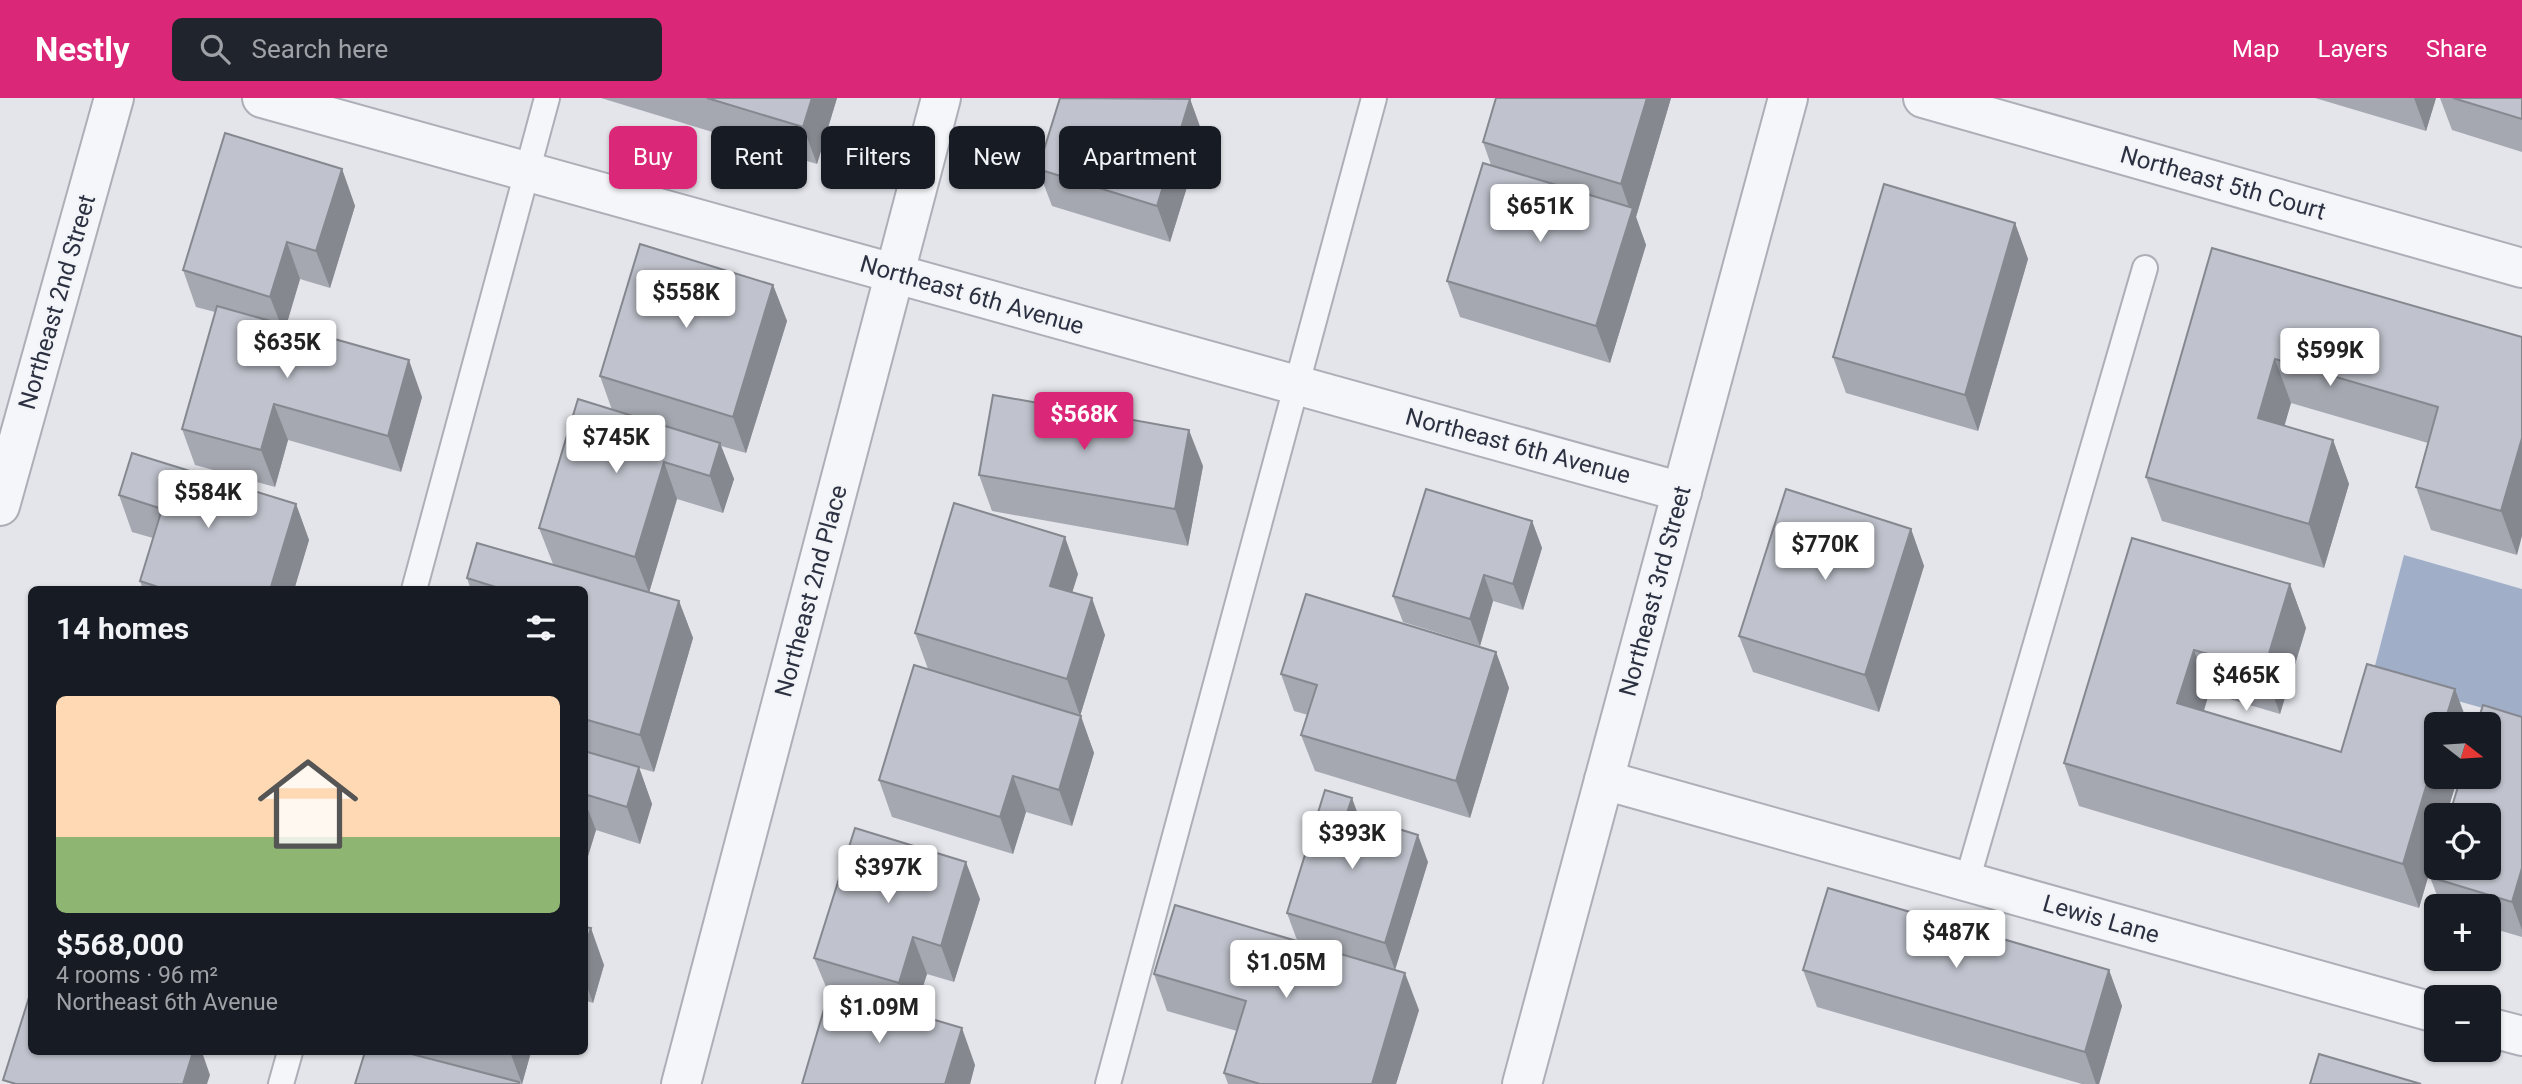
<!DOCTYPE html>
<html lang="en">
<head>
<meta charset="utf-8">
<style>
  :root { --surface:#171b24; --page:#20242c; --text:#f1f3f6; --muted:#9ea1a6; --line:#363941; --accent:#db2777 }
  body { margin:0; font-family:Roboto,sans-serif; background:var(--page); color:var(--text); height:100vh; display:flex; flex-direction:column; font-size:26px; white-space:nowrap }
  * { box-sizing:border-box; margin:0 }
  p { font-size:23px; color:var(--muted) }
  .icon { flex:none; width:38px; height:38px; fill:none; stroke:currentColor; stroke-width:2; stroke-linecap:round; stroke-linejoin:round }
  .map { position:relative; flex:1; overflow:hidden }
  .side { position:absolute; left:28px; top:488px; width:560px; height:469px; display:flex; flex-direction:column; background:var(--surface); border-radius:10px; box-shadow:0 2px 5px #0004 }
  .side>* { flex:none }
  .hud { position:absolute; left:609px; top:28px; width:665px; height:63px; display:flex; gap:14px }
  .needle { width:46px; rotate:107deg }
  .tools { position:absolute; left:2424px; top:614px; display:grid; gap:14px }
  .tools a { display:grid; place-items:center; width:77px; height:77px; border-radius:10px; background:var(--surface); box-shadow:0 2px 5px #0004; font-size:35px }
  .price { position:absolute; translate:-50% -60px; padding:0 16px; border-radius:7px; background:#fff; color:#222; font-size:23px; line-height:46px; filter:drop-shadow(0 2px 4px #0008) }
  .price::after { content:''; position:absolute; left:50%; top:42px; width:21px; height:16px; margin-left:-10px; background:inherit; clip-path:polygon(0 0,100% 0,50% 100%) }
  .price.on { background:var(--accent); color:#fff }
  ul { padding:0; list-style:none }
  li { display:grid; align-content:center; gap:14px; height:371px; padding:0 28px }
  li+li { border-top:2px solid var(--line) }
  li span { display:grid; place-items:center; height:217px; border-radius:10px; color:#555 }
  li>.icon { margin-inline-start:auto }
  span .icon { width:126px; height:126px; fill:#fffc; stroke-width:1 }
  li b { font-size:30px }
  h2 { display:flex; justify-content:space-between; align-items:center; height:84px; padding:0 28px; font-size:30px }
  .pill { padding:0 24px; border-radius:10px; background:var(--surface); box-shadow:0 2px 5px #0004; font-size:24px; line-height:63px }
  .pill.on { background:var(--accent); color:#fff }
  header { display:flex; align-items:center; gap:42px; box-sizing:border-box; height:98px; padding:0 35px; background:var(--accent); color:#fff }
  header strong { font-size:33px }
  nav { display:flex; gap:38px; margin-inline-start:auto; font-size:24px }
  .search { width:490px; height:63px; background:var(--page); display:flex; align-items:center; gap:18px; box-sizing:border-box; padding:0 24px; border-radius:10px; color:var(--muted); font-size:26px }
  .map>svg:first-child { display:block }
  .water { fill:#a0aec8 }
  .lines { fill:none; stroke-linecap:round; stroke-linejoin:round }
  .service-casing { stroke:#acafb7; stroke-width:28 }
  .minor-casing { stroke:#acafb7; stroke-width:42 }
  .service { stroke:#f5f6f9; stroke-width:24 }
  .minor { stroke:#f5f6f9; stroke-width:38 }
  .wall { fill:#a5a8b0 }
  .shaded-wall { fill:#868890 }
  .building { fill:#c0c3cd; stroke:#868890; stroke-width:2 }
  .labels { text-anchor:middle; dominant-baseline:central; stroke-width:5; stroke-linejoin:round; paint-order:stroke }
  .street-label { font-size:24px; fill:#2c3141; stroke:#f2f4f8 }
</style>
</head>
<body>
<header>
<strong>Nestly</strong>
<div class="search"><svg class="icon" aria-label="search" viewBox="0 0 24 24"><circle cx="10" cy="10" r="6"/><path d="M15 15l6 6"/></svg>Search here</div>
<nav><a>Map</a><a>Layers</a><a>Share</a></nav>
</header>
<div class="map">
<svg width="2522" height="986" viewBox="0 0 2522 986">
  <rect width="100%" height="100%" fill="#e3e5ea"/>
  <path class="water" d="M 2404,457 L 2522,491 L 2522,621 L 2372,579 Z"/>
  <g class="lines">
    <g class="service-casing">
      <g id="service">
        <path d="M 414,492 L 547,0"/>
        <path d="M 1967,783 L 2145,170"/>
        <path d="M 281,986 L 290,954"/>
        <path d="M 1108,986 L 1374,0"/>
      </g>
    </g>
    <g class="minor-casing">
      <g id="minor">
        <path d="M 262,0 L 1682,394"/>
        <path d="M 1923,0 L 2522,170"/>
        <path d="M 0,408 L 114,0"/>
        <path d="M 1604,682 L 2436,915"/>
        <path d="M 2488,929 L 2522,938"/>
        <path d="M 681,986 L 941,0"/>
        <path d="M 1522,986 L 1788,0"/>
      </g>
    </g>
    <use href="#service" class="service"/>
    <use href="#minor" class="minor"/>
  </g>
  <g class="wall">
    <path d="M 601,0 L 837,0 L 817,66 Z"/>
    <path d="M 1496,0 L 1671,0 L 1636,119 L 1646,147 L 1610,265 L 1460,219 L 1447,183 L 1491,67 L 1483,44 Z"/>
    <path d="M 2315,0 L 2436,0 L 2426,33 Z"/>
    <path d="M 2440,0 L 2522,0 L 2522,54 L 2452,32 Z"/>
    <path d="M 1190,1 L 1203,37 L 1170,144 L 1052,108 L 1038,71 Z"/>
    <path d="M 342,71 L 355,108 L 330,190 L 300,181 L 286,228 L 422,299 L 401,374 L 288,342 L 275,389 L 195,367 L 182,331 L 215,214 L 196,209 L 183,172 Z"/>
    <path d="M 2015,125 L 2028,161 L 1978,333 L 1846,295 L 1833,259 Z"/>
    <path d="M 2212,150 L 2522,239 L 2517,457 L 2431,432 L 2416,389 L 2428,345 L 2291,305 L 2284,328 L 2333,342 L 2349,386 L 2324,470 L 2162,423 L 2146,379 Z"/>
    <path d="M 773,187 L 787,223 L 746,355 L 721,348 L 734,381 L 723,415 L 677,401 L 649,494 L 679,503 L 693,540 L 654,674 L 639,670 L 652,706 L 640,746 L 596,732 L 584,771 L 584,492 L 471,492 L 467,480 L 553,466 L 539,430 L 612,312 L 600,278 Z"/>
    <path d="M 1203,368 L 1188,448 L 992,413 L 979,377 Z"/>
    <path d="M 119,397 L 296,406 L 309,442 L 294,492 L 143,492 L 140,483 L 153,440 L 132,434 Z"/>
    <path d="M 1532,423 L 1542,450 L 1523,512 L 1493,503 L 1480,548 L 1403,524 L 1393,498 Z"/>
    <path d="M 1911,431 L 1924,468 L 1879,614 L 1753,574 L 1739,538 Z"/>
    <path d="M 2132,440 L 2290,486 L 2306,530 L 2280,616 L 2209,595 L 2204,613 L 2341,654 L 2458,679 L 2446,718 L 2436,718 L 2436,752 L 2419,810 L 2079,708 L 2064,665 Z"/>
    <path d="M 1078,476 L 1072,494 L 1105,537 L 1080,618 L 1094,655 L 1072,728 L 1026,714 L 1013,756 L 892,719 L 879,682 L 928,571 L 915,535 Z"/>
    <path d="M 1496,554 L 1509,590 L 1470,720 L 1315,673 L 1301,637 L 1308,617 L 1294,613 L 1281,576 Z"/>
    <path d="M 2522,619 L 2522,839 L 2488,829 L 2488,808 L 2441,808 L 2430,779 Z"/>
    <path d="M 1358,719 L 1428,764 L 1395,872 L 1297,842 L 1287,815 Z"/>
    <path d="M 980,801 L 954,884 L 927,876 L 914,916 L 975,967 L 970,986 L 802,986 L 829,896 L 814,860 Z"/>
    <path d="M 584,829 L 604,867 L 593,905 L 584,902 Z"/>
    <path d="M 1803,872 L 2109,872 L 2122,908 L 2099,986 L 2082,986 L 1817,909 Z"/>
    <path d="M 1154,876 L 1419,912 L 1396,986 L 1228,986 L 1224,975 L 1237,933 L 1167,913 Z"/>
    <path d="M 408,954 L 531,954 L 522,986 L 355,986 L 451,966 Z"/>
  </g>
  <g class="shaded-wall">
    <path d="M 812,0 L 837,0 L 817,66 L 803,29 Z"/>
    <path d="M 1647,0 L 1671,0 L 1636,119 L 1646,147 L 1610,265 L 1596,228 L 1631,115 L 1621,86 Z"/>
    <path d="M 2414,0 L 2436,0 L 2426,33 Z"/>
    <path d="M 1190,1 L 1203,37 L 1170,144 L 1157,108 Z"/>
    <path d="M 342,71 L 355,108 L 330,190 L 316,153 Z"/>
    <path d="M 2015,125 L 2028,161 L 1978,333 L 1965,297 Z"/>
    <path d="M 287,144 L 300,181 L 284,235 L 270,199 Z"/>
    <path d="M 773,187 L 787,223 L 746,355 L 733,319 Z"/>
    <path d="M 2275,261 L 2291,305 L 2274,364 L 2258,320 Z"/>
    <path d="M 409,262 L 422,299 L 401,374 L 388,338 Z"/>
    <path d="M 274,306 L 288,342 L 275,389 L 261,352 Z"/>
    <path d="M 1189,332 L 1203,368 L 1188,448 L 1175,411 Z"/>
    <path d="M 2522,340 L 2522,438 L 2517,457 L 2501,413 Z"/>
    <path d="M 2333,342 L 2349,386 L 2324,470 L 2309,426 Z"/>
    <path d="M 720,345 L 734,381 L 723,415 L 710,378 Z"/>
    <path d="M 664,364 L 677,401 L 649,495 L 635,459 Z"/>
    <path d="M 296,406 L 309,442 L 294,492 L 270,492 Z"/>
    <path d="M 1532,423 L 1542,450 L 1523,512 L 1513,486 Z"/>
    <path d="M 1911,431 L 1924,468 L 1879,614 L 1865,577 Z"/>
    <path d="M 1065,439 L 1078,476 L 1063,524 L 1050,488 Z"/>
    <path d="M 1484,477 L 1493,503 L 1480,548 L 1470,521 Z"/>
    <path d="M 2290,486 L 2306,530 L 2280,616 L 2264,572 Z"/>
    <path d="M 1092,500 L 1105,537 L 1080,618 L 1067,581 Z"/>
    <path d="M 679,503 L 693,540 L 654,674 L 640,637 Z"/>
    <path d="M 2194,552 L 2209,595 L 2193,648 L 2177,605 Z"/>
    <path d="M 1496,554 L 1509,590 L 1470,720 L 1456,683 Z"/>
    <path d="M 2455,591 L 2468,626 L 2444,626 Z"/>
    <path d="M 1081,618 L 1094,655 L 1072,728 L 1059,692 Z"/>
    <path d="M 2436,655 L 2436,679 L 2458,679 L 2446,718 L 2436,718 L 2436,752 L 2419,810 L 2403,766 Z"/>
    <path d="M 639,669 L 652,706 L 640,746 L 627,709 Z"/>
    <path d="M 1013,678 L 1026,714 L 1013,756 L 1000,719 Z"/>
    <path d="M 1352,700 L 1362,727 L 1347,715 Z"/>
    <path d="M 584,701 L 596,732 L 584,771 Z"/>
    <path d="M 1418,737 L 1428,764 L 1395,872 L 1385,845 Z"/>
    <path d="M 966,764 L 980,801 L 954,884 L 941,848 Z"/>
    <path d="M 2522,770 L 2522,832 L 2512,804 Z"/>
    <path d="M 591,830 L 604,867 L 593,905 L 584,880 L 584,852 Z"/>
    <path d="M 913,839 L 927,876 L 912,922 L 899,885 Z"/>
    <path d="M 2109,872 L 2122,908 L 2099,986 L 2096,986 L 2085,954 Z"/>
    <path d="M 1405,875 L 1419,912 L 1396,986 L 1372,986 Z"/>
    <path d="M 962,930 L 975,967 L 970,986 L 945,986 Z"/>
    <path d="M 193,954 L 202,954 L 210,977 L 207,986 L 183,986 Z"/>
    <path d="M 510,954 L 531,954 L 522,986 Z"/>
  </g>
  <g class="building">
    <path d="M 707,0 L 812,0 L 803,29 Z"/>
    <path d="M 1060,0 L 1190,1 L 1157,108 L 1038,71 Z"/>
    <path d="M 1496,0 L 1647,0 L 1621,86 L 1483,44 Z"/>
    <path d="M 2453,0 L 2522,0 L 2522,21 Z"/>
    <path d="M 225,35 L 342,71 L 316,153 L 287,144 L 270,199 L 183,172 Z"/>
    <path d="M 1483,65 L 1633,110 L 1596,228 L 1447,183 Z"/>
    <path d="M 1884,86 L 2015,125 L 1965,297 L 1833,259 Z"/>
    <path d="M 640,146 L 773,187 L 733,319 L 600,278 Z"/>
    <path d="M 2212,150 L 2522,239 L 2522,340 L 2501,413 L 2416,389 L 2438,309 L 2275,261 L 2258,320 L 2333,342 L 2309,426 L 2146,379 Z"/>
    <path d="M 217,208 L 409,262 L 388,338 L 274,306 L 261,352 L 182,331 Z"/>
    <path d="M 993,297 L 1189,332 L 1175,411 L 979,377 Z"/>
    <path d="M 578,301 L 720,345 L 710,378 L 664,364 L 635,459 L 539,430 Z"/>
    <path d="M 132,355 L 296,406 L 270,492 L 167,492 L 140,483 L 162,411 L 119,397 Z"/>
    <path d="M 1426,391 L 1532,423 L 1513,486 L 1484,477 L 1470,521 L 1393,498 Z"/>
    <path d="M 1786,391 L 1911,431 L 1865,577 L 1739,538 Z"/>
    <path d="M 954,405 L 1065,439 L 1050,488 L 1092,500 L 1067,581 L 915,535 Z"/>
    <path d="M 2132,440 L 2290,486 L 2264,572 L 2194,552 L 2177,605 L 2341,654 L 2367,566 L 2455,591 L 2444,626 L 2436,626 L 2436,655 L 2403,766 L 2064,665 Z"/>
    <path d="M 477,445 L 679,503 L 640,637 L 584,621 L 584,492 L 505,492 L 467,480 Z"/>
    <path d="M 1306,496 L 1496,554 L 1456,683 L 1301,637 L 1317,587 L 1281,576 Z"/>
    <path d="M 914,567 L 1081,618 L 1059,692 L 1013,678 L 1000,719 L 879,682 Z"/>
    <path d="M 2483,607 L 2522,619 L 2522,770 L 2512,804 L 2430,779 L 2436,761 L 2436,770 L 2488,770 L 2488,718 L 2449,718 L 2461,679 L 2488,679 L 2488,626 L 2477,626 Z"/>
    <path d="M 584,653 L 639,669 L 627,709 L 584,696 Z"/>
    <path d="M 1325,692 L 1352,700 L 1347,715 L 1418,737 L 1385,845 L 1287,815 Z"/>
    <path d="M 855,730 L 966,764 L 941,848 L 913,839 L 899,885 L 814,860 Z"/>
    <path d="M 1828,790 L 2109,872 L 2085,954 L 1803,872 Z"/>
    <path d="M 1175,807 L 1405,875 L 1372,986 L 1260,986 L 1224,975 L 1246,903 L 1154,876 Z"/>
    <path d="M 584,829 L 591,830 L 584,852 Z"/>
    <path d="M 32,890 L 32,954 L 193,954 L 183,986 L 16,986 L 3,982 Z"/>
    <path d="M 830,891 L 962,930 L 945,986 L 802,986 Z"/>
    <path d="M 365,954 L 404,954 L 519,984 L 519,986 L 355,986 Z"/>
    <path d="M 2319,956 L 2421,986 L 2310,986 Z"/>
  </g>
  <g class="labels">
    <g class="street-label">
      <text transform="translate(2223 85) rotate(16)">Northeast 5th Court</text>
      <text transform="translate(972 197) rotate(16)">Northeast 6th Avenue</text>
      <text transform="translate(57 204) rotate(-74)">Northeast 2nd Street</text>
      <text transform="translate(1518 348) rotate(15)">Northeast 6th Avenue</text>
      <text transform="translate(811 493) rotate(-75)">Northeast 2nd Place</text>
      <text transform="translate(1655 493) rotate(-75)">Northeast 3rd Street</text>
      <text transform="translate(2101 821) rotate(16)">Lewis Lane</text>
    </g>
  </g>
</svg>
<div class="tools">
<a><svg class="needle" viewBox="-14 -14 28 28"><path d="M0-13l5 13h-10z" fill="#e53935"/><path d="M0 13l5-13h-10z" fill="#9ea1a6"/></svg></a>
<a><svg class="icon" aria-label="locate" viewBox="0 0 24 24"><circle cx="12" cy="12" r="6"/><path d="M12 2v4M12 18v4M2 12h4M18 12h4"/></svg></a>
<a>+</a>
<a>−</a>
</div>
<b class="price" style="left:1540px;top:146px">$651K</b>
<b class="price" style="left:686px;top:232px">$558K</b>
<b class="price" style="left:287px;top:282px">$635K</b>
<b class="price" style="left:2330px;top:290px">$599K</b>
<b class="price on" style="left:1084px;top:354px">$568K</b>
<b class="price" style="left:616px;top:377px">$745K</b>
<b class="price" style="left:208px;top:432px">$584K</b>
<b class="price" style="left:1825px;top:484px">$770K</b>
<b class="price" style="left:2246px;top:615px">$465K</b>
<b class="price" style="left:1352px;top:773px">$393K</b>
<b class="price" style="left:888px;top:807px">$397K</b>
<b class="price" style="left:1956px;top:872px">$487K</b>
<b class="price" style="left:1286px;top:902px">$1.05M</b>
<b class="price" style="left:879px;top:947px">$1.09M</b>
<div class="hud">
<a class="pill on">Buy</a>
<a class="pill">Rent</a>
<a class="pill">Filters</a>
<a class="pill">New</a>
<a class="pill">Apartment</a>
</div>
<section class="side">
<h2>14 homes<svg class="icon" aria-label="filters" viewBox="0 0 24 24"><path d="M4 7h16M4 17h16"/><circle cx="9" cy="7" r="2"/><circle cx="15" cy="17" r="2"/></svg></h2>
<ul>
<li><span style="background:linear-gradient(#ffd9b3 65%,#8fb573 0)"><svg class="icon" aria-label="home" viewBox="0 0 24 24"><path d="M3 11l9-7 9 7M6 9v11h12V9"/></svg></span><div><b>$568,000</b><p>4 rooms · 96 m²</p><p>Northeast 6th Avenue</p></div></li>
</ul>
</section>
</div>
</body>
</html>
